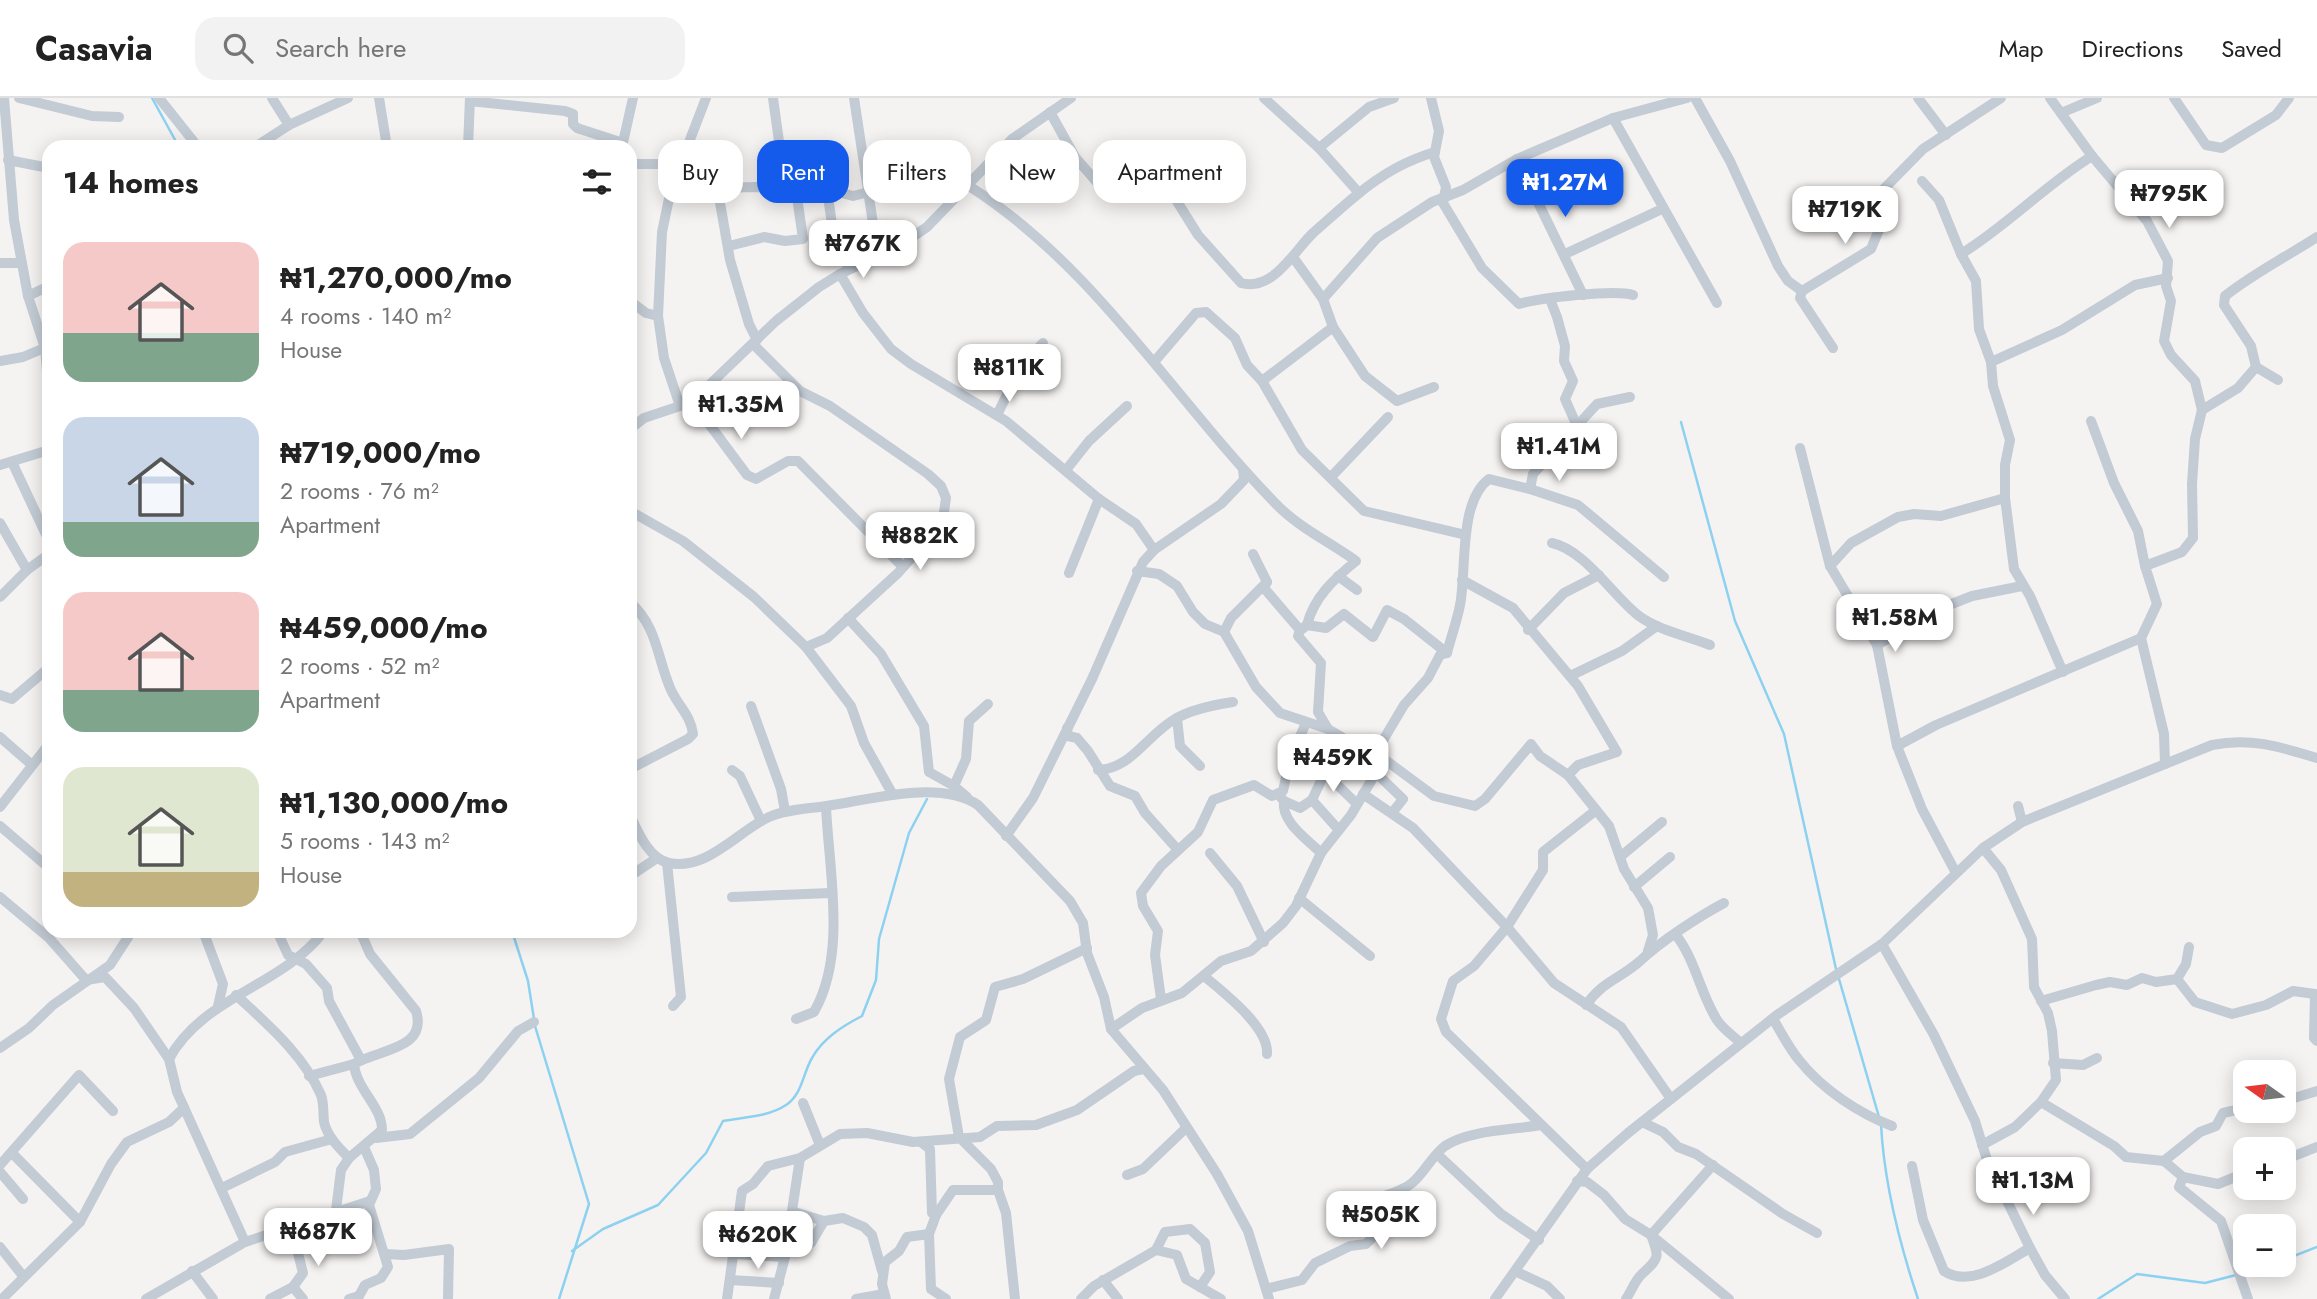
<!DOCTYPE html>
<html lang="en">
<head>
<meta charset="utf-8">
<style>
  :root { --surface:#fff; --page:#f2f2f2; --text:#222; --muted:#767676; --line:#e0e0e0; --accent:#145bec }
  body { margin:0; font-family:Jost,sans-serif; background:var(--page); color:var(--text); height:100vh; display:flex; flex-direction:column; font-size:26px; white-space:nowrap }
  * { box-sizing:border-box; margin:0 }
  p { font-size:23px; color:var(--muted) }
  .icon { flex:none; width:38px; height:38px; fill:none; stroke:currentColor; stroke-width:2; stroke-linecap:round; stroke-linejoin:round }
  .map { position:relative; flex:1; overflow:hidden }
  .sheet { position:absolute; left:42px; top:42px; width:595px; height:798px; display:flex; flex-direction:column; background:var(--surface); border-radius:21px; box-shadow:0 4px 18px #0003 }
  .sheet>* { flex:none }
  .guide { position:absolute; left:658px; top:42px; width:665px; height:63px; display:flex; gap:14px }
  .needle { width:46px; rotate:284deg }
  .tools { position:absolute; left:2233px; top:962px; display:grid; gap:14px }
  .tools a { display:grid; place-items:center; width:63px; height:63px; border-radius:14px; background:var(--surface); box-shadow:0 4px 18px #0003; font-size:35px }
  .price { position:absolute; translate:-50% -60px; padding:0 16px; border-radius:14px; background:#fff; color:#222; font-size:23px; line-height:46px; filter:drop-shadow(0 2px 4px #0008) }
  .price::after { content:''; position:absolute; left:50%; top:42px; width:21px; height:16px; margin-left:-10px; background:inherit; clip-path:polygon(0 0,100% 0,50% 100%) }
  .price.current { background:var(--accent); color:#fff }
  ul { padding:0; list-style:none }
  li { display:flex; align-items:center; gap:21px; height:175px; padding:0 21px }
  li span { display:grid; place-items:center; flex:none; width:196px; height:140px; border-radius:21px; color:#555 }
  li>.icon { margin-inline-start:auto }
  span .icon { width:84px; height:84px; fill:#fffc; stroke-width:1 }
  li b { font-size:30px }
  h2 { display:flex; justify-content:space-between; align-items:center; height:84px; padding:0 21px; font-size:30px }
  .chip { padding:0 24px; border-radius:21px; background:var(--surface); box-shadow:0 4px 18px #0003; font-size:24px; line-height:63px }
  .chip.current { background:var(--accent); color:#fff }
  header { display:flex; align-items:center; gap:42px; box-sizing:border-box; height:98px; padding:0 35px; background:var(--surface); border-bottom:2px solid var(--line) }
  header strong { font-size:33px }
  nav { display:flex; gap:38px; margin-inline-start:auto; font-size:24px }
  .search { width:490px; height:63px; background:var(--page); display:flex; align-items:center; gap:18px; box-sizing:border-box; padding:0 24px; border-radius:21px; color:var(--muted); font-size:26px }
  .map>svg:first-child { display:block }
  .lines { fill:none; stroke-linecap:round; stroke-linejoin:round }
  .stream { stroke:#8dd1f0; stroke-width:2.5 }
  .minor { stroke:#c3cbd4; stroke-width:10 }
</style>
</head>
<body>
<header>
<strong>Casavia</strong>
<div class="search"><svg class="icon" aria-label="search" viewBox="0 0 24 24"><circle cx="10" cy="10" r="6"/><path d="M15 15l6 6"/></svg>Search here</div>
<nav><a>Map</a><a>Directions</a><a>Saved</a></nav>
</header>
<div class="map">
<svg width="2317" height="1201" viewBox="0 0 2317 1201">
  <rect width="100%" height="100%" fill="#f5f3f2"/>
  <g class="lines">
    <g class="stream">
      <path d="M 152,0 L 179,49"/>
      <path d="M 1681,324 L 1735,523 L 1784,636 L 1836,871"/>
      <path d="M 512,833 L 528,883 L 534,921"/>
      <path d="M 1839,881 L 1879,1019"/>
      <path d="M 535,928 L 589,1106 L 559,1201"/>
      <path d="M 1881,1026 C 1884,1086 1899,1144 1918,1201"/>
      <path d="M 572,1153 L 603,1131 L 658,1107 L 706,1055 L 723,1023 C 744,1019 768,1019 786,1007 C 802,997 803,975 812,960 C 823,940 843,928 862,918 L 876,882 L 879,841 L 909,735 L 927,701"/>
      <path d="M 2284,1162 L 2317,1149"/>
      <path d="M 2242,1176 L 2269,1167"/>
      <path d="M 2098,1201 L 2137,1176 L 2205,1185 L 2236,1177"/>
    </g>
    <g class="minor">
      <path d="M 4,0 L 14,122 L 28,198 L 45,250 L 49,298"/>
      <path d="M 19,0 L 92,18 L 119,19"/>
      <path d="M 159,0 L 198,49"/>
      <path d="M 272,0 L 289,27"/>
      <path d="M 379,0 L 387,49"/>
      <path d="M 773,0 L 786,94"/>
      <path d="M 854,0 L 874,132 L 884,155"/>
      <path d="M 1264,0 L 1319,50 L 1359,95"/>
      <path d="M 1431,0 L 1439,33 L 1434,59 L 1446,89 L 1443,105 L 1482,170 L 1519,206 C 1538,200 1616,191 1633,197"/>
      <path d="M 1695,0 L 1730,63 L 1778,168 L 1788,183 L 1802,193 L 1800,200 L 1833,250"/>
      <path d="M 1918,0 L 1946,37"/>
      <path d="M 2050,0 L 2092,58 L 2147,123 L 2168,163 L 2166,188 L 2171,203 L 2164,243 L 2171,257 L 2195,283 L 2202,312 L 2238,290 L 2256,269 L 2251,248 L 2224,207 L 2225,198 C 2254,175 2286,159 2317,139"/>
      <path d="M 2174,0 L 2206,47 L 2222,50 L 2276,17 L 2289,0"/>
      <path d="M 470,3 L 565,13 L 573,16 L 573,26 L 577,30 L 623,45"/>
      <path d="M 1050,14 L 1075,59 L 1101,89 L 1109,89 L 1148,63 L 1153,65 L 1198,137 L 1241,185 C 1273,194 1294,153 1313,135 C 1328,122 1343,108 1358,96 C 1381,77 1407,62 1435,54"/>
      <path d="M 2061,15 L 2097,0"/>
      <path d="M 1613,20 L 1717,205"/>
      <path d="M 255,49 L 289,27 L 348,0"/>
      <path d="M 468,49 L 470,0"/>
      <path d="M 622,49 L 633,0"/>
      <path d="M 1319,50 L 1369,9 L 1394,0"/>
      <path d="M 1517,61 L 1583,197"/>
      <path d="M 8,62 L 49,70"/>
      <path d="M 630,66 L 683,66"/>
      <path d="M 867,71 L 928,51"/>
      <path d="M 678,75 L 713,90 L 719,99 L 730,162 L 749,226 L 757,242"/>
      <path d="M 1922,83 L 1939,102 L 1961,156 L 1976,183 L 1979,231 L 1991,264 L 1993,288 L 2010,342 L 2005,367 L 2005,400 L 2014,471 L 2030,498 L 2063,574"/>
      <path d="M 969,88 C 1096,169 1174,302 1278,408 C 1300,430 1331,445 1356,463 C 1334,481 1314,499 1307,527"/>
      <path d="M 713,90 L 757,89 L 786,94 L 827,91 L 853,98 L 869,94"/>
      <path d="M 827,91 L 833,134 L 849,171"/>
      <path d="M 729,148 L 764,139 L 785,143 L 803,141 L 796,92"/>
      <path d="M 1565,156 L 1662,111"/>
      <path d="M 1961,156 C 2008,127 2044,88 2092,58"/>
      <path d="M 1293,159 L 1323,201 L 1333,229 L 1365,278 L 1397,303 L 1434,289"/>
      <path d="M 0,165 L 21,165"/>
      <path d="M 840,176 L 863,215 L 891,251 L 911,266 L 1006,323 L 1099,401 L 1136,426 L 1154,452"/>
      <path d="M 1802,193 L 1871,151 L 1881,127 L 1874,101 L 1923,51 L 2001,0"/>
      <path d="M 28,198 L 49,188"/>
      <path d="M 1323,201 L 1377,140 L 1432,104 L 1463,92 L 1517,61 L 1613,20 L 1687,0"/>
      <path d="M 1550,201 L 1557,219 L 1565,248 L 1564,263 L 1573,283 L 1565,301 L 1577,328"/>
      <path d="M 630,203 L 646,215 L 658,218"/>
      <path d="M 753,246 L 800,293 L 830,308 L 928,376 L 941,388 L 946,400 L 943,421 L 933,436 L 898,475 L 827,540 L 806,549"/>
      <path d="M 0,263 L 23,259 L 49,248"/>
      <path d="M 1154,264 L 1196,215 L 1206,214 L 1235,240 L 1247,267 L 1262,283 L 1302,352 L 1364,413 L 1466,437"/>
      <path d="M 1991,264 L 2062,232 L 2135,187 L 2168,180"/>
      <path d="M 2256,269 L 2278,282"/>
      <path d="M 1262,283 L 1333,229"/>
      <path d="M 687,301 L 698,311 L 747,377 L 756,381 L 788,363 L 798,363 L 903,469"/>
      <path d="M 680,308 L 664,260 L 658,218 L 662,134 L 671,91 L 706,0"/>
      <path d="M 997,317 L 1021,268 L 1043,245"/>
      <path d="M 2091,323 L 2114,385 L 2138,433 L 2145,468"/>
      <path d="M 630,331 L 644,320 L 680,308 L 705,291 L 776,223 L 819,189 L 840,176 L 899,148 L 927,129 L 1012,41 L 1071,0"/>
      <path d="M 1800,350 L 1830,468 L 1877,547 L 1897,648 L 1922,711 L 1956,775"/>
      <path d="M 12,364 L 49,443"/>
      <path d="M 0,367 L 49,352"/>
      <path d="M 1066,372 L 1089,343 L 1127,308"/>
      <path d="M 1331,379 L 1388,319"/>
      <path d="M 1530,391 L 1578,407 L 1664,479"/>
      <path d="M 630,413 L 683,443 L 754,499 L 806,549 L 851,608 L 864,645 L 893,697"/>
      <path d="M 0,425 L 27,472"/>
      <path d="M 1552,445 C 1585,452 1613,498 1639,518 C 1658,532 1687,538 1710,547"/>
      <path d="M 1253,456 L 1267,484 L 1264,490 L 1300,532 L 1298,538 L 1321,565 L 1318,614 L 1328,631"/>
      <path d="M 1830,468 L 1851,445 L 1898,419 L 1914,416 L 1941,418 L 2005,400"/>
      <path d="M 1137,473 L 1159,476 L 1177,488 L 1193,514 L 1205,526 L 1224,534 L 1256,589 L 1280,615 L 1328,631 L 1362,651 L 1379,667"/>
      <path d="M 1069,475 L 1099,401"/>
      <path d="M 1338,478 L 1357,492"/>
      <path d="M 1462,482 L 1513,510 L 1578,588 L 1617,654 L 1578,667 L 1568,677"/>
      <path d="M 0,499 L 27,472 L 49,456"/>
      <path d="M 630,504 C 658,529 657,561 671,592 C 679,609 691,618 693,636 L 688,641 L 630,671"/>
      <path d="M 848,520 L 881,556 L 924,628 L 929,674 L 954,688 L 967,699"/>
      <path d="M 1302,531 L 1307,527 L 1326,530 L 1344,516 L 1373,539 L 1387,512 L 1404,521 L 1447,555"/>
      <path d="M 1528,532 L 1564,495 L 1599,477"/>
      <path d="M 1224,534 L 1231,520 L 1267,484"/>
      <path d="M 1877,547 L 1944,509 L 1972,498 L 2022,488"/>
      <path d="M 1570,578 L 1622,553 L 1657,528"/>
      <path d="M 0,597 L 12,601 L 45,573"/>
      <path d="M 751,608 L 781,691 L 785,713"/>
      <path d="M 1177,620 L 1180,648 L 1200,668"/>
      <path d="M 1067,630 L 1068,638 L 1077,640 L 1088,653 L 1110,688 L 1135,698 L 1145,715 L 1178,752"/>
      <path d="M 0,639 L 32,667"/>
      <path d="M 1897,648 L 1936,627 L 2141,540"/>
      <path d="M 1384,661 L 1434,698 L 1475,708 L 1485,701 L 1531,646 L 1540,658 L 1568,677 L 1609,728 L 1624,771 L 1648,810 L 1653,837 L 1648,853"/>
      <path d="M 2165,666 L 2164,636 L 2141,540 L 2157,506 L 2145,468 L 2182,454 L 2193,440 L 2192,386 L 2195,341 L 2202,312"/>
      <path d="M 732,672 L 740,678 L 761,723"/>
      <path d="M 1098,672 C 1130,672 1148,636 1175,621 C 1192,611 1213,607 1233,604"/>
      <path d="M 1324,674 L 1357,706"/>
      <path d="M 1375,674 L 1403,701 L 1392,715"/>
      <path d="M 954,688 L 966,661 L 969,623 L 988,606"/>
      <path d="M 1278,696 L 1284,703 L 1300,710 L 1312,702 L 1338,731"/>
      <path d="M 1363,696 L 1413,730 L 1507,829 L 1554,885 L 1621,929 L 1671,1001"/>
      <path d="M 1312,702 L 1341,640"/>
      <path d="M 1284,703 C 1281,724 1307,741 1321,755"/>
      <path d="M 2018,708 L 2022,724"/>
      <path d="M 0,709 L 49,646"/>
      <path d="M 630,717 C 638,734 649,761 669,765 C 707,773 738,733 769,719 C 787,711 807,711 826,708 C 869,702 939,681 978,707 L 1070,803 L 1083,825 L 1087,855 L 1104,899 L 1111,931 L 1163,992 L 1217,1076 L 1248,1133 L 1269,1201"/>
      <path d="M 0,728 L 49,770"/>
      <path d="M 1006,738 L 1033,700 L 1092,581 L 1143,464 L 1154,452 L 1221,406 L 1244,382 L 1243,371"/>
      <path d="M 1210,755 L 1237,788 L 1264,844"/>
      <path d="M 1620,759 L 1662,724"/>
      <path d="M 667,765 L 681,899 L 673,908"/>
      <path d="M 630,778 L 657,760"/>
      <path d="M 1634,789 L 1670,759"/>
      <path d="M 0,799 L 49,840 L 86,882 L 105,879 L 134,910 L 169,961 L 177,994 L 245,1144"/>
      <path d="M 732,799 L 830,795"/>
      <path d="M 1299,800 L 1370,858"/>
      <path d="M 203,833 L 223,886 L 218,908"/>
      <path d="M 277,833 L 288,857 L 306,866 L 327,890 L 329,903 L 361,962"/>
      <path d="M 1676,837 C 1696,863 1700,895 1717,922 C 1723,931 1733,938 1741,945"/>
      <path d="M 1882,846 L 1934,937 L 1975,1023 L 1987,1062 L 2030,1150 L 2045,1177 L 2065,1201"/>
      <path d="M 1204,878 C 1223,894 1269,929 1267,956"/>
      <path d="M 2177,881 L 2195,904 L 2232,916 L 2266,907 L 2293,893 L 2315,896 L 2314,940 L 2317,943"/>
      <path d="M 236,897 C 267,926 303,956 321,997 C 324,1005 323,1015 324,1024 C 327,1038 339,1050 349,1060"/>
      <path d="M 1161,901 L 1155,857 L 1158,833 L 1143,808 L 1141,795 L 1161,768 L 1198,734 L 1213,702 L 1254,687 L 1272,698 L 1283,693 L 1290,661 L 1306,625"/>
      <path d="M 2041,903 L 2096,887 L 2110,884 L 2127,887 L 2142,880 L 2156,884 L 2177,881 L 2186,866 L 2189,849"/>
      <path d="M 1586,907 C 1604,882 1620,881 1640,863 C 1661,843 1698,819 1724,805"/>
      <path d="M 796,921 L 814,914 C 847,857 829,773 826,709"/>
      <path d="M 1773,921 C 1781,934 1789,950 1799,962 C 1822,991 1858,1015 1892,1028"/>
      <path d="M 1111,931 L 1142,910 L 1182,895 L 1221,863 L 1251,853 L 1283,825 L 1296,808 L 1321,755 L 1351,717 L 1384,661 L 1382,644 L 1404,607 L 1428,580 L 1440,557 L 1447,555 C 1451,539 1457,523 1460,507 C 1467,473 1458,404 1489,381 L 1530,391 L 1533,376 L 1597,306 L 1630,299"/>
      <path d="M 0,950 L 29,930 L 53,907 L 110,867 L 132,833"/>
      <path d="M 169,961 C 203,898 283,888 324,833"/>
      <path d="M 2053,965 L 2083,967 L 2097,960"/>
      <path d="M 309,978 L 354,966"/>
      <path d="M 2284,1003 L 2317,993"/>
      <path d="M 2041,1004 L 2114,1048 L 2126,1059 L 2164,1063 L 2183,1079 L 2218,1086 L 2245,1075"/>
      <path d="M 803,1005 L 820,1047"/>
      <path d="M 1642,1024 L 1663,1034 L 1678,1049 L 1696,1056 L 1783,1116 L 1817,1135"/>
      <path d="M 376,1040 L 410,1036 L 479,980 L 518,933 L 534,924"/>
      <path d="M 921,1044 L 930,1051 L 932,1115 L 936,1117 L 929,1136 L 931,1191 L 946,1201"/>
      <path d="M 1982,1047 L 2015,1029 L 2041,1004 L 2056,982 L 2052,933 L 2048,915 L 2034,889 L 2032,841 L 2001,772 L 1983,750"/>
      <path d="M 12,1055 L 80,1124"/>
      <path d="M 1438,1057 L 1501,1116 L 1539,1142"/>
      <path d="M 2284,1062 L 2317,1049"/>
      <path d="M 2164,1063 L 2200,1034 L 2216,1028 L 2223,1015 L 2245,1010"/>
      <path d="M 0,1067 L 79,977 L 113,1013"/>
      <path d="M 1912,1068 L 1923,1122 L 1944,1173 C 1971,1191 2006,1163 2030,1150"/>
      <path d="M 1587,1071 L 1446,934 L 1441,921 L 1453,883 L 1474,868 L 1507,829 L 1543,772 L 1543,754 L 1595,713"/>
      <path d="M 0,1074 L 23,1101"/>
      <path d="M 1127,1077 L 1143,1071 L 1186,1030"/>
      <path d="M 2183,1079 L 2179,1089 L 2221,1123 L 2248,1201"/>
      <path d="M 1577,1083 L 1587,1084 L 1604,1097 L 1625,1121 L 1651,1137 L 1729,1201"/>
      <path d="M 222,1090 L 275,1064 L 285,1054 L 332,1041"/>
      <path d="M 336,1112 L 341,1072 L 349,1060 L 382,1032 C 382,1008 356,991 354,966 C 378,951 428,952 416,913 L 370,856 L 360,833"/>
      <path d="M 794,1114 L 824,1123 L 843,1120 L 864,1129 L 872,1137 L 882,1173"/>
      <path d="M 936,1117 L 953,1092 L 998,1092"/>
      <path d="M 788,1145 L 811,1145 L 824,1123"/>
      <path d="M 0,1149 L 23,1178"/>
      <path d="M 1156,1152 L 1165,1134 L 1190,1131 L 1205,1145 L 1210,1174 L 1200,1189"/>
      <path d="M 385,1156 L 404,1157 L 449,1151 L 448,1201"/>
      <path d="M 734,1156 L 785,1159"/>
      <path d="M 192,1173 L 213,1201"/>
      <path d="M 1517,1174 L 1547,1188 L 1560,1201"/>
      <path d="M 730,1182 L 779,1185"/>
      <path d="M 1103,1182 L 1118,1201"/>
      <path d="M 293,1189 L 303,1201"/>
      <path d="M 1266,1191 L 1302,1182 L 1315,1165 L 1350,1148 L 1366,1146 L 1373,1139 L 1360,1113 C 1374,1098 1391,1098 1408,1088 C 1422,1080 1431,1058 1445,1048 C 1469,1032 1512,1032 1541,1027"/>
      <path d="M 2,1201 L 80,1124 L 111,1066 L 127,1044 L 169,1024 L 184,1010"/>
      <path d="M 146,1201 L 245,1144 L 370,1103"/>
      <path d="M 270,1201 L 293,1189 L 303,1175 L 296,1147 L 283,1131"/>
      <path d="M 349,1201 L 359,1198 L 365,1187 L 381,1180 L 388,1169 L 369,1107 L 376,1091 L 374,1072 L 364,1049"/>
      <path d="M 727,1201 L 742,1093 L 753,1086 L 768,1068 L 800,1060 L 840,1036 L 867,1035 L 913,1044 L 980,1039 L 997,1028 L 1036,1027 L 1077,1012 L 1134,973 L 1143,971"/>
      <path d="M 774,1201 L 785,1159 L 800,1060"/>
      <path d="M 856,1201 L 884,1196"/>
      <path d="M 886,1201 L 882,1186 L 885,1164 L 899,1153 L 907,1139 L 929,1136"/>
      <path d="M 1015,1201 L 1006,1115 L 998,1092 L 998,1084 L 991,1071 L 959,1039 L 949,981 L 960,939 L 986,922 L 995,889 L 1023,881 L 1087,850"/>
      <path d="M 1081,1201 L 1094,1188 L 1156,1152 L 1177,1157 L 1186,1181 L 1221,1201"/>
      <path d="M 1495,1201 L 1587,1071 L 1628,1035 L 1777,917 L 1882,846 L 1983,750 L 2022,724 L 2212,647 C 2250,639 2281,649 2317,660"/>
      <path d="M 1626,1201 C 1631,1194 1635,1182 1642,1176 C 1659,1160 1660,1160 1651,1137 L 1713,1067"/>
    </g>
  </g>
</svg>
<div class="tools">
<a><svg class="needle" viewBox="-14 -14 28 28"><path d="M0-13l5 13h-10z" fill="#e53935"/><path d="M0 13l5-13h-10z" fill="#767676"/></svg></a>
<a>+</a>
<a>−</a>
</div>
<b class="price current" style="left:1565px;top:121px">₦1.27M</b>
<b class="price" style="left:2169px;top:132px">₦795K</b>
<b class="price" style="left:1845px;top:148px">₦719K</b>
<b class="price" style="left:863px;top:182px">₦767K</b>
<b class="price" style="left:1009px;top:306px">₦811K</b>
<b class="price" style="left:741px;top:343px">₦1.35M</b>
<b class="price" style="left:1559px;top:385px">₦1.41M</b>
<b class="price" style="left:920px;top:474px">₦882K</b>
<b class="price" style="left:1895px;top:556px">₦1.58M</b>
<b class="price" style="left:1333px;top:696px">₦459K</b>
<b class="price" style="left:2033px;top:1119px">₦1.13M</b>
<b class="price" style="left:1381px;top:1153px">₦505K</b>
<b class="price" style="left:318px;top:1170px">₦687K</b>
<b class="price" style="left:758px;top:1173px">₦620K</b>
<div class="guide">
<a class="chip">Buy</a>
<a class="chip current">Rent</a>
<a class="chip">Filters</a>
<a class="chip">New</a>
<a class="chip">Apartment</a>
</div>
<section class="sheet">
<h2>14 homes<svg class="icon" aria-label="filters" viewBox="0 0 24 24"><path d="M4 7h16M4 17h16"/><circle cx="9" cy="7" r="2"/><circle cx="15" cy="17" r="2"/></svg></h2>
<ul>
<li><span style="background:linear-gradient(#f6c9c9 65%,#7fa58c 0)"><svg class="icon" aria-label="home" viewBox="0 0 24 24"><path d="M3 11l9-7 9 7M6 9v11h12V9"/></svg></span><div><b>₦1,270,000/mo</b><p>4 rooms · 140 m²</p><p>House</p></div></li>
<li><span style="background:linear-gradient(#c9d6e8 75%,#7fa58c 0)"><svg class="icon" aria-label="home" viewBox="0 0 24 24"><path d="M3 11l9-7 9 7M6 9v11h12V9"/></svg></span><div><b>₦719,000/mo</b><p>2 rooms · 76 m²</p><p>Apartment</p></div></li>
<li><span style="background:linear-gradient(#f6c9c9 70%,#7fa58c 0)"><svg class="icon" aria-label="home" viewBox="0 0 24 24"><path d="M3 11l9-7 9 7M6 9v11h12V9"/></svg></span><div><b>₦459,000/mo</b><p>2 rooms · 52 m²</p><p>Apartment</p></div></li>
<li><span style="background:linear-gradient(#dfe7d0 75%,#c2b280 0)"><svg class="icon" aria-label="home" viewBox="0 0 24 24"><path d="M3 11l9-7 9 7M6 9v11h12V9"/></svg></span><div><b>₦1,130,000/mo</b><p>5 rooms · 143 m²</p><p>House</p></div></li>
</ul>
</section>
</div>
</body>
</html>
